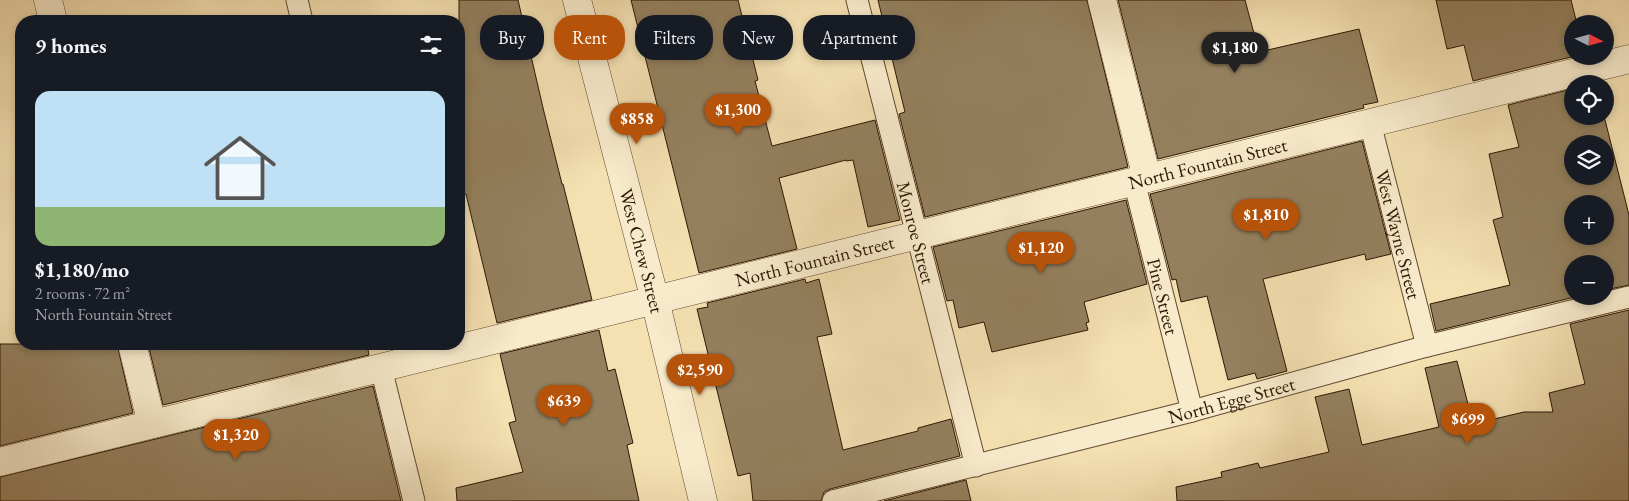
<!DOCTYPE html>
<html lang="en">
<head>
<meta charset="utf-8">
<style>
  :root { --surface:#171b24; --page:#242831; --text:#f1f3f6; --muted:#9ea1a6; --line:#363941; --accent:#b45309 }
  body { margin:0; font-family:"EB Garamond",serif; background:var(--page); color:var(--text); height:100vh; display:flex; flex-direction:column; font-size:19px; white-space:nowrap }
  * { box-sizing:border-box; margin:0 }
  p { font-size:16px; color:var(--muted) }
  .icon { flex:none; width:28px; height:28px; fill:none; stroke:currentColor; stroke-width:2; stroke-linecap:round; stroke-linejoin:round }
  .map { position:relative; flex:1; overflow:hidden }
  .details { position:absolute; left:15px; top:15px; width:450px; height:335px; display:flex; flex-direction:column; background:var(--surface); border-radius:20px; box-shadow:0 2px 8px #0003 }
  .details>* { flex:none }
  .guide { position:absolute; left:480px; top:15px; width:475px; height:45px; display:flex; gap:10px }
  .needle { width:32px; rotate:96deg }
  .tools { position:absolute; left:1564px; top:15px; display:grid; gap:10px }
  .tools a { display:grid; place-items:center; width:50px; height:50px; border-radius:50%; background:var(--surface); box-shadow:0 2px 8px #0003; font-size:25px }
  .price { position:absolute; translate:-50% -42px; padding:0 11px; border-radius:18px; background:var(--accent); color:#fff; font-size:16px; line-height:32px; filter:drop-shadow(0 1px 2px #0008) }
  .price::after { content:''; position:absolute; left:50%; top:30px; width:15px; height:11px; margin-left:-8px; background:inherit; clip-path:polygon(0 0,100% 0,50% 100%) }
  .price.current { background:#222; color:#fff }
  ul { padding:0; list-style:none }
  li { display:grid; align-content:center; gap:10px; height:265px; padding:0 20px }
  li+li { border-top:1px solid var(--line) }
  li span { display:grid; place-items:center; height:155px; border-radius:15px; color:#555 }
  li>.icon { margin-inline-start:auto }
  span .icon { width:90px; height:90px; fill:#fffc; stroke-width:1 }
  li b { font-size:21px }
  h2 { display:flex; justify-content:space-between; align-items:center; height:60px; padding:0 20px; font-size:21px }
  .tag { padding:0 18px; border-radius:20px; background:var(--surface); box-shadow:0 2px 8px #0003; font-size:18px; line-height:45px }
  .tag.current { background:var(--accent); color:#fff }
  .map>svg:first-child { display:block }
  .building { fill:#94805e; stroke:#2d1705; fill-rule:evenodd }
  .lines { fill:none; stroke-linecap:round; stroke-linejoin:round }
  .service-casing { stroke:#5f4930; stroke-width:23 }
  .minor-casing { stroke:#5f4930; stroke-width:29 }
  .service { stroke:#f8ebcc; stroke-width:21 }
  .minor { stroke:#f8ebcc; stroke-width:28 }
  .labels { text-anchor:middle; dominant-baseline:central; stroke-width:4; stroke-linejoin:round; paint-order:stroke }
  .street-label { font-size:19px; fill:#2d1705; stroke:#f8ebcc }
</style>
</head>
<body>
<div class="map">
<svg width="1629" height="501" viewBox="0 0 1629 501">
  <rect width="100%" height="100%" fill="#f4e0b1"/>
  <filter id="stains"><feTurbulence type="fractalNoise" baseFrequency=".004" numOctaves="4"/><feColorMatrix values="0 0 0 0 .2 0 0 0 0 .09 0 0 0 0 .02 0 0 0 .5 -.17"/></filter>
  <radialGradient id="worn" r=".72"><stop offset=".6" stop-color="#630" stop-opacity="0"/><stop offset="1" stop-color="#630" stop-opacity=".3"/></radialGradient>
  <g class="building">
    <path d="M 459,0 L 518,0 L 544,112 L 562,184 L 563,184 L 592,300 L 497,323 L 466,194 L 459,196 Z"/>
    <path d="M 631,0 L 738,0 L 758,80 L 755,81 L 772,146 L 875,120 L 900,220 L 868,227 L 853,160 L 846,161 L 846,160 L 779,178 L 797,249 L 699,273 Z"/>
    <path d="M 878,0 L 1087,0 L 1128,167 L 925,217 L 899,114 L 905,112 Z"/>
    <path d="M 1118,0 L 1245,0 L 1259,52 L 1359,29 L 1378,102 L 1363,105 L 1364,108 L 1158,159 Z"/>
    <path d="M 1436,0 L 1571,0 L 1577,24 L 1572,24 L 1572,56 L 1575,56 L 1473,81 L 1464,45 L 1447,49 Z"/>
    <path d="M 1572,89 L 1572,116 L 1604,116 L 1629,215 L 1629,285 L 1605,290 L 1605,264 L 1572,264 L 1572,296 L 1579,296 L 1436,331 L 1430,304 L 1510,285 L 1493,220 L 1503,217 L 1489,154 L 1519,147 L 1508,105 ZM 1572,144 L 1605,144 L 1605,176 L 1572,176 ZM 1572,204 L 1605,204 L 1605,236 L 1572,236 Z"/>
    <path d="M 1362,141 L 1391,254 L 1366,260 L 1365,254 L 1263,279 L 1287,371 L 1257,379 L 1255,373 L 1228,380 L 1207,296 L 1181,302 L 1176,279 L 1172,280 L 1150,194 Z"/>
    <path d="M 1126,200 L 1147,284 L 1084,302 L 1089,322 L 1086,323 L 1088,330 L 992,352 L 984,322 L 959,328 L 953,300 L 947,301 L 933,247 Z"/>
    <path d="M 805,279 L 806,283 L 819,279 L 832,334 L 817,337 L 843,450 L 918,431 L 918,428 L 951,419 L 960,456 L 830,489 L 824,492 L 821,501 L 753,501 L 750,473 L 738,476 L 697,309 L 708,307 L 707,303 Z"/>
    <path d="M 1629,310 L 1629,501 L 1177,501 L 1176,487 L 1222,477 L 1221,472 L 1258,463 L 1260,468 L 1329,452 L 1315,397 L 1349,389 L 1362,445 L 1439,427 L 1425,368 L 1457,361 L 1473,424 L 1524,412 L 1553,412 L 1549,393 L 1585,384 L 1570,324 Z"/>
    <path d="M 599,330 L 608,371 L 615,369 L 633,443 L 627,445 L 639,501 L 457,501 L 456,488 L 523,472 L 509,423 L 516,421 L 500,354 Z"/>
    <path d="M 0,344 L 117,344 L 133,413 L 0,446 Z"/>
    <path d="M 148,344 L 367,344 L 369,355 L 163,405 Z"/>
    <path d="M 373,386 L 401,501 L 0,501 L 0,477 Z"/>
    <path d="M 966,480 L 971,501 L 884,501 Z"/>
  </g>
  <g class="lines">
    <g class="service-casing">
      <g id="service">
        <path d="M 297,0 L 302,21"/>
        <path id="s1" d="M 857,0 L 976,466"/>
        <path id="s2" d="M 1370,123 L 1427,346"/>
        <path id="s3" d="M 1134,181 L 1192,411"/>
        <path d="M 381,368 L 414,501"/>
        <path id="s4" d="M 833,501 L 1192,411 L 1427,346 L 1629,297"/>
      </g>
    </g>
    <g class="minor-casing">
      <g id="minor">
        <path d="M 48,0 L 53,21"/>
        <path id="s5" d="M 577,0 L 655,300 L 703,501"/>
        <path d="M 1102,0 L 1147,178"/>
        <path d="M 132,344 L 152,424"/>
        <path id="s6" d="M 0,462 L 1629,59"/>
      </g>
    </g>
    <use href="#service" class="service"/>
    <use href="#minor" class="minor"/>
  </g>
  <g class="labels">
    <g class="street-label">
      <text stroke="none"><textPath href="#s6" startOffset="1244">North Fountain Street</textPath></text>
      <text stroke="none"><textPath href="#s1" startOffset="240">Monroe Street</textPath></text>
      <text stroke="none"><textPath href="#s2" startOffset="115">West Wayne Street</textPath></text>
      <text stroke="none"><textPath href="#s5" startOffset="259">West Chew Street</textPath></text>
      <text stroke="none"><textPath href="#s6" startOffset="839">North Fountain Street</textPath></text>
      <text stroke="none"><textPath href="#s3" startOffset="119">Pine Street</textPath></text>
      <text stroke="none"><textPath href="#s4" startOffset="411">North Egge Street</textPath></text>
    </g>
  </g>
  <rect width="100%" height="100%" filter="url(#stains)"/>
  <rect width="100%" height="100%" fill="url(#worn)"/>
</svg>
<div class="tools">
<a><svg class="needle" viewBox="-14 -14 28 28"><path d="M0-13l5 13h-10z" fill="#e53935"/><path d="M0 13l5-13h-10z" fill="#9ea1a6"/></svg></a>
<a><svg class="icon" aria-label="locate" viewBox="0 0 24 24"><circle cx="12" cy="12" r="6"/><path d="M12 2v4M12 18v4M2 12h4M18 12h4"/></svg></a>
<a><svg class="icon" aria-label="layers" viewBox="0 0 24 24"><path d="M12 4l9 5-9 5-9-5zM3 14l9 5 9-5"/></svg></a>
<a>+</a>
<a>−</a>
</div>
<b class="price current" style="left:1235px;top:74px">$1,180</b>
<b class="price" style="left:738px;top:136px">$1,300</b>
<b class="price" style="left:637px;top:145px">$858</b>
<b class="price" style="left:1266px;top:241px">$1,810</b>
<b class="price" style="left:1041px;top:274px">$1,120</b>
<b class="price" style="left:700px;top:396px">$2,590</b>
<b class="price" style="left:564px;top:427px">$639</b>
<b class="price" style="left:1468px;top:445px">$699</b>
<b class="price" style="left:236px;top:461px">$1,320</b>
<div class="guide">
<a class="tag">Buy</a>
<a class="tag current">Rent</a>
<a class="tag">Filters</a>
<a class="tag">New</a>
<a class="tag">Apartment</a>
</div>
<section class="details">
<h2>9 homes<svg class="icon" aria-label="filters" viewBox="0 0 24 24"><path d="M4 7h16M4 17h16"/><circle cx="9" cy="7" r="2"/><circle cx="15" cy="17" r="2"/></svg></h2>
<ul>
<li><span style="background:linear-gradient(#bfe0f5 75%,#8fb573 0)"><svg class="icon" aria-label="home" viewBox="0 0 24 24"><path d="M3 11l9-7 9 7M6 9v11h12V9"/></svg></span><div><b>$1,180/mo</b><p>2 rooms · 72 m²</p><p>North Fountain Street</p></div></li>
</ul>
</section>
</div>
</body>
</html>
